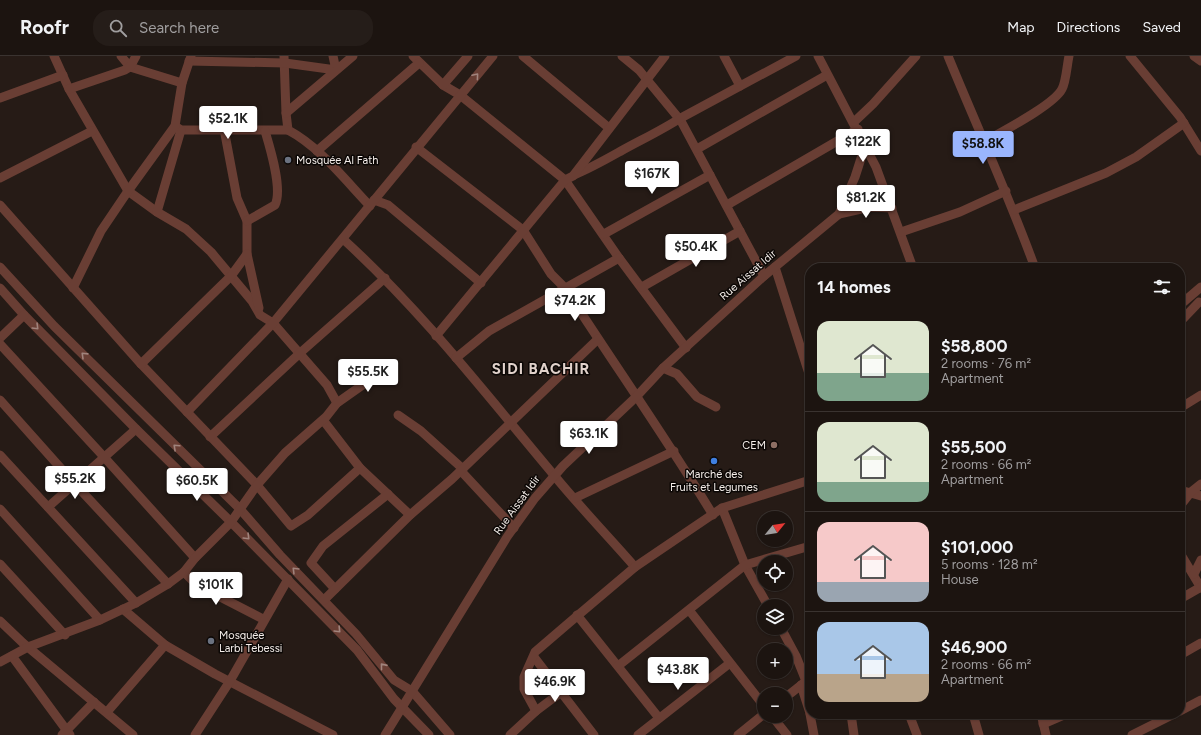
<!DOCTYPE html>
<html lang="en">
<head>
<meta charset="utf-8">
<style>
  :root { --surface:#1c1410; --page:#251d19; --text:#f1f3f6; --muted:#a09e9f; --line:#3a3330; --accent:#9ab5fd }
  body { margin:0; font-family:Figtree,sans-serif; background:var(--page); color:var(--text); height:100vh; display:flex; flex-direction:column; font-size:15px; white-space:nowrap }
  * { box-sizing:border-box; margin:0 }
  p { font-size:13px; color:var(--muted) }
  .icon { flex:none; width:22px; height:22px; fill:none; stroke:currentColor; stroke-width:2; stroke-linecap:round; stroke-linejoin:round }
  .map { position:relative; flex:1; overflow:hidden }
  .panel { position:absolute; left:805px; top:207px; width:380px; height:456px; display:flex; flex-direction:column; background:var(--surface); border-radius:16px; box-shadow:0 1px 3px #0004,0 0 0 1px var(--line) }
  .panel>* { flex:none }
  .needle { width:26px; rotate:60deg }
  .controls { position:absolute; left:757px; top:455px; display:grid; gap:8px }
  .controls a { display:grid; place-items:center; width:36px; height:36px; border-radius:50%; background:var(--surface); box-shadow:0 1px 3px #0004,0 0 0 1px var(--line); font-size:20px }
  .price { position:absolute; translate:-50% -34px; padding:0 9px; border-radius:4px; background:#fff; color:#222; font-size:13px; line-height:26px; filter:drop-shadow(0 1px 2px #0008) }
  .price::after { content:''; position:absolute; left:50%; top:24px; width:12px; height:9px; margin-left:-6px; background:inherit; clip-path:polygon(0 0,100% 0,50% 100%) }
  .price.selected { background:var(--accent); color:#111 }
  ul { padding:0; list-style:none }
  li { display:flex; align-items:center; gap:12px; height:100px; padding:0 12px }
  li+li { border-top:1px solid var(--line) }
  li span { display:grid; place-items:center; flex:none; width:112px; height:80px; border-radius:12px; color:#555 }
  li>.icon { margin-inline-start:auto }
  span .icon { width:48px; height:48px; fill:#fffc; stroke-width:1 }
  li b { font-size:17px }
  h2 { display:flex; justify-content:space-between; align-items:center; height:48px; padding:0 12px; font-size:17px }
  header { display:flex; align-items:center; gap:24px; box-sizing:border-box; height:56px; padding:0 20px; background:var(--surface); border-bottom:1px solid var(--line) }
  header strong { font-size:19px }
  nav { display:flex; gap:22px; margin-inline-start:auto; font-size:14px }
  .search { width:280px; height:36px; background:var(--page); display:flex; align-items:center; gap:10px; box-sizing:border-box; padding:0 14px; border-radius:16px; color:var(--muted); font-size:15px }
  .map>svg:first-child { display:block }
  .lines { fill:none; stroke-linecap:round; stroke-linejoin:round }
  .minor { stroke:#693e34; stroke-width:9 }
  .oneway { stroke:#a1847d }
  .worship-dot { fill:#6b7280; stroke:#0b0705; stroke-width:1.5 }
  .education-dot { fill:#8d6e63; stroke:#0b0705; stroke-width:1.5 }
  .shop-dot { fill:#3f7fe0; stroke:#0b0705; stroke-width:1.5 }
  .labels { text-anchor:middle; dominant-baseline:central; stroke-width:3; stroke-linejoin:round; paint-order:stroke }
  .poi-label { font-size:11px; fill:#f5eeea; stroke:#0b0705; text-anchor:start }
  .street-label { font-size:11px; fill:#f5eeea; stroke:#0b0705 }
  .district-label { font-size:15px; font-weight:bold; letter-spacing:1px; fill:#e1d2cb; stroke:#0b0705 }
</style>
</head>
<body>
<header>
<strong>Roofr</strong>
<div class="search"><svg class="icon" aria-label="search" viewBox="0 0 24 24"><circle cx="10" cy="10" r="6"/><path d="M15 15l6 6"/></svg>Search here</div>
<nav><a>Map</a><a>Directions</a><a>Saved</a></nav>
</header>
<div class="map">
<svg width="1201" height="679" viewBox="0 0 1201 679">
  <rect width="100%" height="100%" fill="#261b16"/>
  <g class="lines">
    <g class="minor">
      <path d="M 54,0 L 69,33 L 128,135 L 157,156 L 186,173 L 211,196 L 252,245 L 260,259 L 273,267 L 327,329 L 337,347"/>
      <path d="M 121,0 L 130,11 L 182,27"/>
      <path d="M 284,0 L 286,57 L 288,74 C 320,91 345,124 370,150"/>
      <path d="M 413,0 L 443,29 L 460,39 L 565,124 L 619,202 L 686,292"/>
      <path d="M 523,0 L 609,72"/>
      <path d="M 622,0 L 639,14 L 681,65 L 764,220"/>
      <path d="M 724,0 L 740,30"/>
      <path d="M 818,0 L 876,111 L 913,212"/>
      <path d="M 948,0 C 977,71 1009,140 1035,212"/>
      <path d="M 1130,0 L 1180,61 L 1201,95"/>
      <path d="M 1194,0 L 1201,5"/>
      <path d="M 189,5 L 285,7 L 336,14 L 333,0"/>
      <path d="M 443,29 L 468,0"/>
      <path d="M 69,33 L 125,14 L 130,11 L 136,0"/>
      <path d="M 0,42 L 63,19"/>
      <path d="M 286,57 L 353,0"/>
      <path d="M 854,66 L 873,48 L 916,0"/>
      <path d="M 175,70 L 181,74 L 288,74"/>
      <path d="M 224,73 L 237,142 L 247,165 L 247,198 L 259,252"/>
      <path d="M 984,86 C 1001,76 1054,49 1062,33 C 1066,26 1067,9 1069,0"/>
      <path d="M 416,91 L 523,174 L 551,218 L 565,232 C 614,308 666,382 713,459"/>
      <path d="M 697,93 L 827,19"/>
      <path d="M 317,95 L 419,7"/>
      <path d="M 574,119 C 591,112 605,104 621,95 C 641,84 660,75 679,63 L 796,0"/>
      <path d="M 0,122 L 92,75"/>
      <path d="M 374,144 L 388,149 L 481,227"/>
      <path d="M 0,149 L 141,308 L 257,429 L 291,470 L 308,459 L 360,412"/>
      <path d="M 727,149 L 858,73"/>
      <path d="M 1014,154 L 1106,117 L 1136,101 L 1184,67"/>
      <path d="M 157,156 L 181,74"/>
      <path d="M 839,158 L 870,151 L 892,152"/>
      <path d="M 247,165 L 275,149 C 283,133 270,92 265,75"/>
      <path d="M 901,176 L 960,156 L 1006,135"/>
      <path d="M 604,178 L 710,119"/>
      <path d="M 343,183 C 421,254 485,337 553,418 C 579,450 608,480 635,511"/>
      <path d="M 0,211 L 54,270 L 240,453 L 280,499 L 356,578 L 394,624 L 412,635 L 450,679"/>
      <path d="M 775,211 L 810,321"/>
      <path d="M 642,231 L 740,175"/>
      <path d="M 0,232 L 24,259 L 136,373 L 231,466 L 357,594 L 394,643 L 429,679"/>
      <path d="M 73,232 L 101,175 L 128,135 L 175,70 L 182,27 L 191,0"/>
      <path d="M 1180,249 L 1201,231"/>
      <path d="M 1180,266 L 1199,246"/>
      <path d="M 436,280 L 565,124 L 573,120 L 665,0"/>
      <path d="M 0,282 L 24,259"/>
      <path d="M 0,288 L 104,401 L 195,502"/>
      <path d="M 456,302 L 489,275 L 619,202"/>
      <path d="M 141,308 L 231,220 L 247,198"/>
      <path d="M 663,312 L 677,318 L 697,341 L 716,351"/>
      <path d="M 0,344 L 74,427 L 168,528"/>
      <path d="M 1180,352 L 1201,339"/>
      <path d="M 187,356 L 273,267 L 493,0"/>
      <path d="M 398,359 L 421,375 L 463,413"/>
      <path d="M 323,364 L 360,412 L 410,459"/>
      <path d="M 210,381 L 300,297 L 385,222"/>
      <path d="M 0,399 L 136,547"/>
      <path d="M 461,415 L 514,472"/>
      <path d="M 1180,434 L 1201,440"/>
      <path d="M 575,442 L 674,395"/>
      <path d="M 1180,450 L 1191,436 L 1201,428"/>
      <path d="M 48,451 L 136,373"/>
      <path d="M 722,452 L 745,509 L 768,550"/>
      <path d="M 0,453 L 100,564"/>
      <path d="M 1180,497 L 1201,532"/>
      <path d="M 0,508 L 65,579"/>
      <path d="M 184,516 L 197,529 L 263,563"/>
      <path d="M 1194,518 L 1201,504"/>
      <path d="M 335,533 L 311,507 L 323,490 L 388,438"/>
      <path d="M 1180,543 L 1201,531"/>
      <path d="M 324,544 L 410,459 L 452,423 L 598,283"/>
      <path d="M 123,553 L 165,589 L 215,618 L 333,679"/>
      <path d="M 689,554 L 764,650"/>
      <path d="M 577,559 L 659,662"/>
      <path d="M 0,565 L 23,587 L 133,679"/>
      <path d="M 781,572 L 796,600 L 806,625"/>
      <path d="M 1180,599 L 1201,587"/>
      <path d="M 12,600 L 70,679"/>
      <path d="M 534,601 L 594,679"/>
      <path d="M 0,606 L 28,591 L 100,564 L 136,547 L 168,528 L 184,516 L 195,502 L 231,466 L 257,429 L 285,397 L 326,361 L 337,347 L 388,311"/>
      <path d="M 618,610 L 745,509 L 810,490"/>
      <path d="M 801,629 L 810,657"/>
      <path d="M 786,641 L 805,626"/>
      <path d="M 536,655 L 524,633 L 524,621 L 535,596 L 570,566 L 635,511 L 722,452 L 810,424"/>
      <path d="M 1180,655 L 1201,644"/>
      <path d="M 107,656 L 165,589"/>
      <path d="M 810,658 L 814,679"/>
      <path d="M 851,658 L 854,679"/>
      <path d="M 909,658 L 917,679"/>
      <path d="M 973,658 L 979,679"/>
      <path d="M 1041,658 L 1046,679"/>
      <path d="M 772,660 L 787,679"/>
      <path d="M 1043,668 L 1066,658"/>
      <path d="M 62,679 L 94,646"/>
      <path d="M 195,679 L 230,625 L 288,523"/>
      <path d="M 385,679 L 507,481 L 535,442 L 563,410 L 636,341 L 663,312 L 764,220 L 839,158 L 855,121 L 865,90"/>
      <path d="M 510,679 L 536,655 L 560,637"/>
      <path d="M 638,679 L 730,607"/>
      <path d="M 738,679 L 764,658"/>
      <path d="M 1132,679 L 1174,658"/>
    </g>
  </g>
  <defs><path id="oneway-chevron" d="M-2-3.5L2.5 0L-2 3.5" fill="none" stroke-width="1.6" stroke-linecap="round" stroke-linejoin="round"/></defs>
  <g class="oneway">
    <use href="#oneway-chevron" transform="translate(476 20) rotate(-50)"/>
    <use href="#oneway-chevron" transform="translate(36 271) rotate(45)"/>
    <use href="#oneway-chevron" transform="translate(84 299) rotate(-136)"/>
    <use href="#oneway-chevron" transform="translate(176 391) rotate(-137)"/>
    <use href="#oneway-chevron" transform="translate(247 481) rotate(45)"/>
    <use href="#oneway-chevron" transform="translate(295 514) rotate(-135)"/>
    <use href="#oneway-chevron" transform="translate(338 574) rotate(46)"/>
    <use href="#oneway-chevron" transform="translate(383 610) rotate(-129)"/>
  </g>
  <g class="worship-dot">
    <circle cx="288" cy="104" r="4"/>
    <circle cx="211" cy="585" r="4"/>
  </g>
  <circle class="education-dot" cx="774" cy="389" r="4"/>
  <circle class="shop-dot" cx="714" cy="405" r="4"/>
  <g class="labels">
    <g class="poi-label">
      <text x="296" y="104">Mosquée Al Fath</text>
      <text x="766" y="389" text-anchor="end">CEM</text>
      <text x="714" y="418" text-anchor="middle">Marché des<tspan x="714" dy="13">Fruits et Legumes</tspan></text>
      <text x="219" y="579">Mosquée<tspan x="219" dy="13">Larbi Tebessi</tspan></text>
    </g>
    <g class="street-label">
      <text transform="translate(748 219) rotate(-41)">Rue Aissat Idir</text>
      <text transform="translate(517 449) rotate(-54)">Rue Aissat Idir</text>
    </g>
    <g class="district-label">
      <text x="541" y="313">SIDI BACHIR</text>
    </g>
  </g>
</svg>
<div class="controls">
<a><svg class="needle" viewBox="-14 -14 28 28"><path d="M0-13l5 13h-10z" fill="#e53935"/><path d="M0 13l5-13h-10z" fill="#a09e9f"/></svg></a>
<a><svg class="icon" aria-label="locate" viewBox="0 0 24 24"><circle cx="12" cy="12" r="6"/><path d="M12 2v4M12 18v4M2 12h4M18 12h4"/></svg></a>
<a><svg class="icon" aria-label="layers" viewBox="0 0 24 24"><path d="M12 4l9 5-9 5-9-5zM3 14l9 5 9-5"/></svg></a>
<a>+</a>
<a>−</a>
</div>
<b class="price" style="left:228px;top:84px">$52.1K</b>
<b class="price" style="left:863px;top:107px">$122K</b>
<b class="price selected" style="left:983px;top:109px">$58.8K</b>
<b class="price" style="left:652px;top:139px">$167K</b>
<b class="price" style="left:866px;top:163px">$81.2K</b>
<b class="price" style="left:696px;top:212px">$50.4K</b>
<b class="price" style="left:575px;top:266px">$74.2K</b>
<b class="price" style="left:368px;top:337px">$55.5K</b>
<b class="price" style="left:589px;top:399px">$63.1K</b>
<b class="price" style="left:75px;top:444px">$55.2K</b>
<b class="price" style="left:197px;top:446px">$60.5K</b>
<b class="price" style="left:216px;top:550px">$101K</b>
<b class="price" style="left:678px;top:635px">$43.8K</b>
<b class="price" style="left:555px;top:647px">$46.9K</b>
<section class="panel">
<h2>14 homes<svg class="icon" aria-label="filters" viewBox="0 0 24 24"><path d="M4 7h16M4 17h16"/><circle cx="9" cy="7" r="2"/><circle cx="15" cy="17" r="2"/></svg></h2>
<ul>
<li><span style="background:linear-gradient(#dfe7d0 65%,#7fa58c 0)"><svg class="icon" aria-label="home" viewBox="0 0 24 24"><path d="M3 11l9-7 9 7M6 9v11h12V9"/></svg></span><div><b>$58,800</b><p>2 rooms · 76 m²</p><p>Apartment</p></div></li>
<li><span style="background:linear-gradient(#dfe7d0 75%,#7fa58c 0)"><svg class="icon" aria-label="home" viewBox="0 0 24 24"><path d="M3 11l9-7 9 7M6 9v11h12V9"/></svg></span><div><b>$55,500</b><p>2 rooms · 66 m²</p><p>Apartment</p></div></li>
<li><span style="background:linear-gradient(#f6c9c9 75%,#9aa5b1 0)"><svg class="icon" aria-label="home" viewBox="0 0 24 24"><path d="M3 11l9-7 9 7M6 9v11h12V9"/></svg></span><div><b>$101,000</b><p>5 rooms · 128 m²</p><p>House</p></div></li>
<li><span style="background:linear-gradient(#a9c7e8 65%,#b9a48a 0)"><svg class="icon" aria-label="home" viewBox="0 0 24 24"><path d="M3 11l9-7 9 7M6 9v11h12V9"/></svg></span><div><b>$46,900</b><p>2 rooms · 66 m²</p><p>Apartment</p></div></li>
</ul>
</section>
</div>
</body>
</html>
